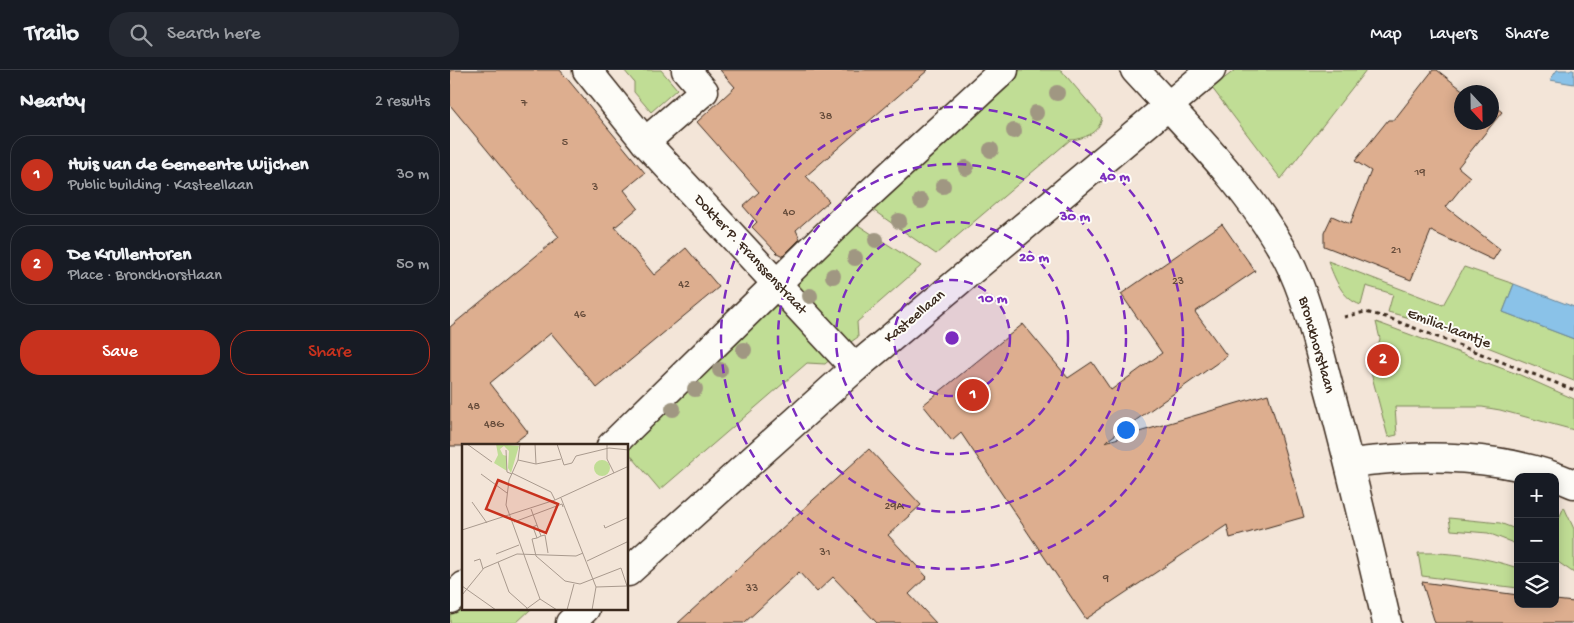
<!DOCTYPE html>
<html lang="en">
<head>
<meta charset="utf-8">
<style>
	body { margin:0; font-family:"Gochi Hand",sans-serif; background:#242831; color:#f1f3f6 }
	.controls { position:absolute; right:15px; bottom:15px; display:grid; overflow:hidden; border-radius:10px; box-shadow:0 2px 12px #0003 }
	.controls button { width:45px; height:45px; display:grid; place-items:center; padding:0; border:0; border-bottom:1px solid #363941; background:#171b24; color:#f1f3f6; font:25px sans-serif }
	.compass { position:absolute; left:1004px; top:15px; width:45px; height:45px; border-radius:50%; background:#171b24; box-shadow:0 2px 12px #0003; rotate:158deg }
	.you { position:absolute; left:675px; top:359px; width:18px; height:18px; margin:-12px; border:4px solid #fff; border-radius:50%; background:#1a73e8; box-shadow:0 0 0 8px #1a73e833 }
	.badge { display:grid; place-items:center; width:32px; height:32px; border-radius:50%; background:#c8321e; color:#fff; font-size:16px; font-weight:700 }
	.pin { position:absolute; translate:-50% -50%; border:2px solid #fff; box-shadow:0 1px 5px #0006 }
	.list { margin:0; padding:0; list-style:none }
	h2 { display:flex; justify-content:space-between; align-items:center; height:65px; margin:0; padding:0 20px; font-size:21px }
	h2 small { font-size:16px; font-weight:400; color:#9ea1a6 }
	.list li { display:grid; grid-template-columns:32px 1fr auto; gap:15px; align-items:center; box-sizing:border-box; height:80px; margin:0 10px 10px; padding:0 10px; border:1px solid #363941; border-radius:20px }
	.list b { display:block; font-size:19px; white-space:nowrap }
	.list p { margin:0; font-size:16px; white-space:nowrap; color:#9ea1a6 }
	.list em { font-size:16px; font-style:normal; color:#9ea1a6 }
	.actions { display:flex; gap:10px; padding:15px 20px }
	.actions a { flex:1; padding:11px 0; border:1px solid #c8321e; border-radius:20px; text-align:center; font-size:18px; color:#c8321e }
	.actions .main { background:#c8321e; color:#fff }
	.icon { flex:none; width:28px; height:28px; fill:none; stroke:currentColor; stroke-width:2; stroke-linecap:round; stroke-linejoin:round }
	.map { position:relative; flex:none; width:1124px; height:553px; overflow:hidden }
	header { display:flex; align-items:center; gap:30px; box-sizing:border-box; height:70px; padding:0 25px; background:#171b24; border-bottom:1px solid #363941 }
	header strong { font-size:24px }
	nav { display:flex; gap:28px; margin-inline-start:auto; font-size:18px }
	.search { width:350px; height:45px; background:#242831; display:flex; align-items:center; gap:12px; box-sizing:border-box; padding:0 18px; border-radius:20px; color:#9ea1a6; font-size:19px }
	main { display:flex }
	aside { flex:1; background:#171b24 }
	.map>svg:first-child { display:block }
	.green { fill:#c0dd95; stroke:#7e845a }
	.water { fill:#8ac2e8; stroke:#6a8597 }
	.building { fill:#ddae8f; stroke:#3b2a1e }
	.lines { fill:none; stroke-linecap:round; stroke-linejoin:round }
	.minor-casing { stroke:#3b2a1e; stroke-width:31 }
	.path { stroke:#3b2a1e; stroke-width:3; stroke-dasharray:4 4; stroke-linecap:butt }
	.minor { stroke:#fdfcf7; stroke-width:28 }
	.tree { fill:#a09782 }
	.ring { fill:none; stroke:#7b2cbf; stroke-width:2.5; stroke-dasharray:9 6 }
	.labels { text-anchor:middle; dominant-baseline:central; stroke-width:4; stroke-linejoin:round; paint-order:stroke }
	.number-label { font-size:12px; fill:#644b3a }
	.street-label { font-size:15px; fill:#3b2a1e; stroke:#fdfcf7 }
	.inset-road { fill:none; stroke:#a99a8e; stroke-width:1 }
	.view { fill:#c8321e; fill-opacity:0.15; stroke:#c8321e; stroke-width:2.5 }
	.inset-edge { fill:none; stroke:#3b2a1e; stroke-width:2.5 }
	.centre { fill:#7b2cbf; stroke:#fdfcf7; stroke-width:2.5 }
	.ring-label { font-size:15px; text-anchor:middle; font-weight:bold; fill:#7b2cbf; stroke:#fdfcf7; stroke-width:4; stroke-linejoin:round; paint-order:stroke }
</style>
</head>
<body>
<header>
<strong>Trailo</strong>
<div class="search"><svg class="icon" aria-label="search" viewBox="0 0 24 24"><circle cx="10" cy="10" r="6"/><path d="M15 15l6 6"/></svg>Search here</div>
<nav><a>Map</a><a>Layers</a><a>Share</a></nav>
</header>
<main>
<aside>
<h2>Nearby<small>2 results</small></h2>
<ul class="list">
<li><span class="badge">1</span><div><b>Huis van de Gemeente Wijchen</b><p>Public building · Kasteellaan</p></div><em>30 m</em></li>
<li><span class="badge">2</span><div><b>De Krullentoren</b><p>Place · Bronckhorstlaan</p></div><em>50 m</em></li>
</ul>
<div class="actions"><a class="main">Save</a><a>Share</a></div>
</aside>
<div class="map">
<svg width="1124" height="553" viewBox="0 0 1124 553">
	<rect width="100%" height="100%" fill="#f3e5d8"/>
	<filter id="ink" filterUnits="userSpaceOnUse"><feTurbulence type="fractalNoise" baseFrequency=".02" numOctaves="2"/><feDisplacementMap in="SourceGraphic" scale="10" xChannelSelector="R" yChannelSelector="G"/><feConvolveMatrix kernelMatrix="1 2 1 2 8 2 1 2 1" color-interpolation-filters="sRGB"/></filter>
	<g filter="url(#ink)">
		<g class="green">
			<polygon points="174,0 211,0 227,19 201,42 184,22 184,12"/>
			<path d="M566 0H611L652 48C649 63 634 69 620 70L486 184 420 138Z"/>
			<polygon points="785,0 916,0 831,109 762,18"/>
			<polygon points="405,153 471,196 407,252 408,267 398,274 342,213"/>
			<path d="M878 191 993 235 1014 197 1064 214 1053 242 1124 269V311L971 251 938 242 943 224 916 216 911 235C892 229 885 209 878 191Z"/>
			<polygon points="325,224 382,288 375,294 357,293 210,420 178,382 178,376"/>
			<polygon points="926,252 1070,305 1124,329 1124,360 1050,340 1032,337 945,337 947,365 938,367 920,299 930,269"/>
			<polygon points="1114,437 1124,459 1124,503 1105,490 1105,457"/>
			<polygon points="999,448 1050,453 1068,460 1066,474 1038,463 1001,460"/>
			<path d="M968 483C1003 482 1034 487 1068 498V518L972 506Z"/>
			<polygon points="14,524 14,539 81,539 66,553 0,553 0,538"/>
		</g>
		<g class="water">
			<polygon points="1107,0 1124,0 1124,14 1100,10"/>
			<polygon points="1064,214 1124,237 1124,269 1053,242"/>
		</g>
		<g class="building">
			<polygon points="0,0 110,0 195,103 174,120 188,138 165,157 204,205 236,178 269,217 147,318 101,263 40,313 78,362 60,376 0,376 0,257 109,167 0,35"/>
			<polygon points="270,0 478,0 356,106 379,131 346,160 350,169 333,186 327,183 302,157 307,152 293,136 309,122 247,52 285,17"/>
			<polygon points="983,0 987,0 1015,22 1012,22 1012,52 1042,52 1042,34 1052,42 1008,97 1020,107 996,137 1050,179 1043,190 981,161 961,210 874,176 874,163 882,146 900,154 921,101 905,91 938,50 944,50"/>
			<polygon points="772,154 805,201 745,242 777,286 655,372 818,324 854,447 780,468 777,455 636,549 511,363 502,371 473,335 573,254 618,308 642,292 661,320 712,283 671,224"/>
			<polygon points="419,379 471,435 438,465 477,507 459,524 486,553 427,553 383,507 367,522 349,502 294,553 228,553"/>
			<polygon points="972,512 1068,525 1068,534 1105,534 1105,530 1124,532 1124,553 985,553"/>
		</g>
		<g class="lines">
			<defs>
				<g id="minor">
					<polyline points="137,0 195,72 405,298"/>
					<path d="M685 0C739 59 799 118 837 188 857 227 867 272 878 314 900 393 918 473 937 553"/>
					<polyline points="195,72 254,21 236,0"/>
					<polyline points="161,376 404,138 554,0"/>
					<path d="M900 393C974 384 1054 383 1124 414"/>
					<polyline points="178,502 405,298 761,0"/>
					<polyline points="0,529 14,516"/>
					<polyline points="120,553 135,539"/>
				</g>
			</defs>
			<use href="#minor" class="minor-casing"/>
			<polyline class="path" points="894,247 915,242 936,247 1124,320"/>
			<use href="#minor" class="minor"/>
		</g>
		<g class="tree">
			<circle cx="607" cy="23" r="8"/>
			<circle cx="586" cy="43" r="8"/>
			<circle cx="564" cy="61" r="8"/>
			<circle cx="541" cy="80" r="8"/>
			<circle cx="516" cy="98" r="8"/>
			<circle cx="493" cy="116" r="8"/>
			<circle cx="471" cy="131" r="8"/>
			<circle cx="449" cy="151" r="8"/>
			<circle cx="426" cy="170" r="8"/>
			<circle cx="405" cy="188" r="8"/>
			<circle cx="383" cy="206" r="8"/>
			<circle cx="360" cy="226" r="8"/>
			<circle cx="294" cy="280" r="8"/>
			<circle cx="270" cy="300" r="8"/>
			<circle cx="245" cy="319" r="8"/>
			<circle cx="223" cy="339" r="8"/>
		</g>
	</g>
	<circle cx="502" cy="268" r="58" fill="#7b2cbf" fill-opacity=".12"/>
	<g class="ring">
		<circle cx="502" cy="268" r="58"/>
		<circle cx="502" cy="268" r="116"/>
		<circle cx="502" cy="268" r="174"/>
		<circle cx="502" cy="268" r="231"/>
	</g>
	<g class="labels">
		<g class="number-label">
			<text x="74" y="34">7</text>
			<text x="376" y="47">38</text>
			<text x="115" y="73">5</text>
			<text x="970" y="103">19</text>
			<text x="145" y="118">3</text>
			<text x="339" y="143">40</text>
			<text x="946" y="181">21</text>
			<text x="728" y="212">23</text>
			<text x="234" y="215">42</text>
			<text x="130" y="245">46</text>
			<text x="24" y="337">48</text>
			<text x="44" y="355">48G</text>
			<text x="444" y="437">29A</text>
			<text x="375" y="483">31</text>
			<text x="656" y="509">9</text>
			<text x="302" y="519">33</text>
		</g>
		<g class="street-label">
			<text transform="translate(300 185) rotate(47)">Dokter P. Franssenstraat</text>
			<text transform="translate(465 247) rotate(-40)">Kasteellaan</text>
			<text transform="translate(999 259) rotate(21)">Emilia-laantje</text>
			<text transform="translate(866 275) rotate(74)">Bronckhorstlaan</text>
		</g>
	</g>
	<g transform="translate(12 374)">
		<rect width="166" height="166" fill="#f3e5d8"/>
		<path d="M34 0 57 2 49 29 46 24 47 7 42 2 38 5 41 11 45 12V27L32 19 36 11ZM132 24a8 8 0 1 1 16 0a8 8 0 1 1-16 0Z" fill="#c0dd95"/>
		<path class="inset-road" d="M5 0 30 18M58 0 56 16 47 36 44 61 78 155M73 0 74 20M95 0 102 21 110 19 114 12 147 4 167 6M145 0V15L152 29M44 6 45 28 50 30M56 16 74 20 99 15M50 29 89 48 93 56M19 30 45 49M99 54 134 143 130 166M10 58 25 79M69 65 75 81 79 92 75 94 71 83 75 81M52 78 100 60 101 63M142 81 143 84 167 73M0 86 93 56 167 22M79 92 83 91 86 109M75 94 70 95 74 112 103 137 118 140 159 124 165 142M34 110 57 101M12 117 18 115 21 125M125 117 167 97M36 118 47 148 65 164M0 142 34 166M134 143 165 142M0 151 22 124 55 110 114 112 121 109M78 155 95 166M63 166 78 155M103 166H122M105 166 112 140"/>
		<path class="view" d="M36 36 96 60 84 89 24 65Z"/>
		<rect width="166" height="166" class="inset-edge"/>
	</g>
	<circle cx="502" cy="268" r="8" class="centre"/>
	<g class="ring-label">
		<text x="665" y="110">40 m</text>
		<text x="625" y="150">30 m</text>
		<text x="584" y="191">20 m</text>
		<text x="543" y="232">10 m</text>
	</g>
</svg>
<div class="controls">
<button>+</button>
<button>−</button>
<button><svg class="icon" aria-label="layers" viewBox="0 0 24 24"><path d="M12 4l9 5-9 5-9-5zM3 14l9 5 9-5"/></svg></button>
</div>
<svg class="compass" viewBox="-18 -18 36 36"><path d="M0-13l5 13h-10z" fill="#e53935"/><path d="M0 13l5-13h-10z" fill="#9ea1a6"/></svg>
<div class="you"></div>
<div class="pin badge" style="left:523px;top:325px">1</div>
<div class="pin badge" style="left:933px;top:290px">2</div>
</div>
</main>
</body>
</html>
